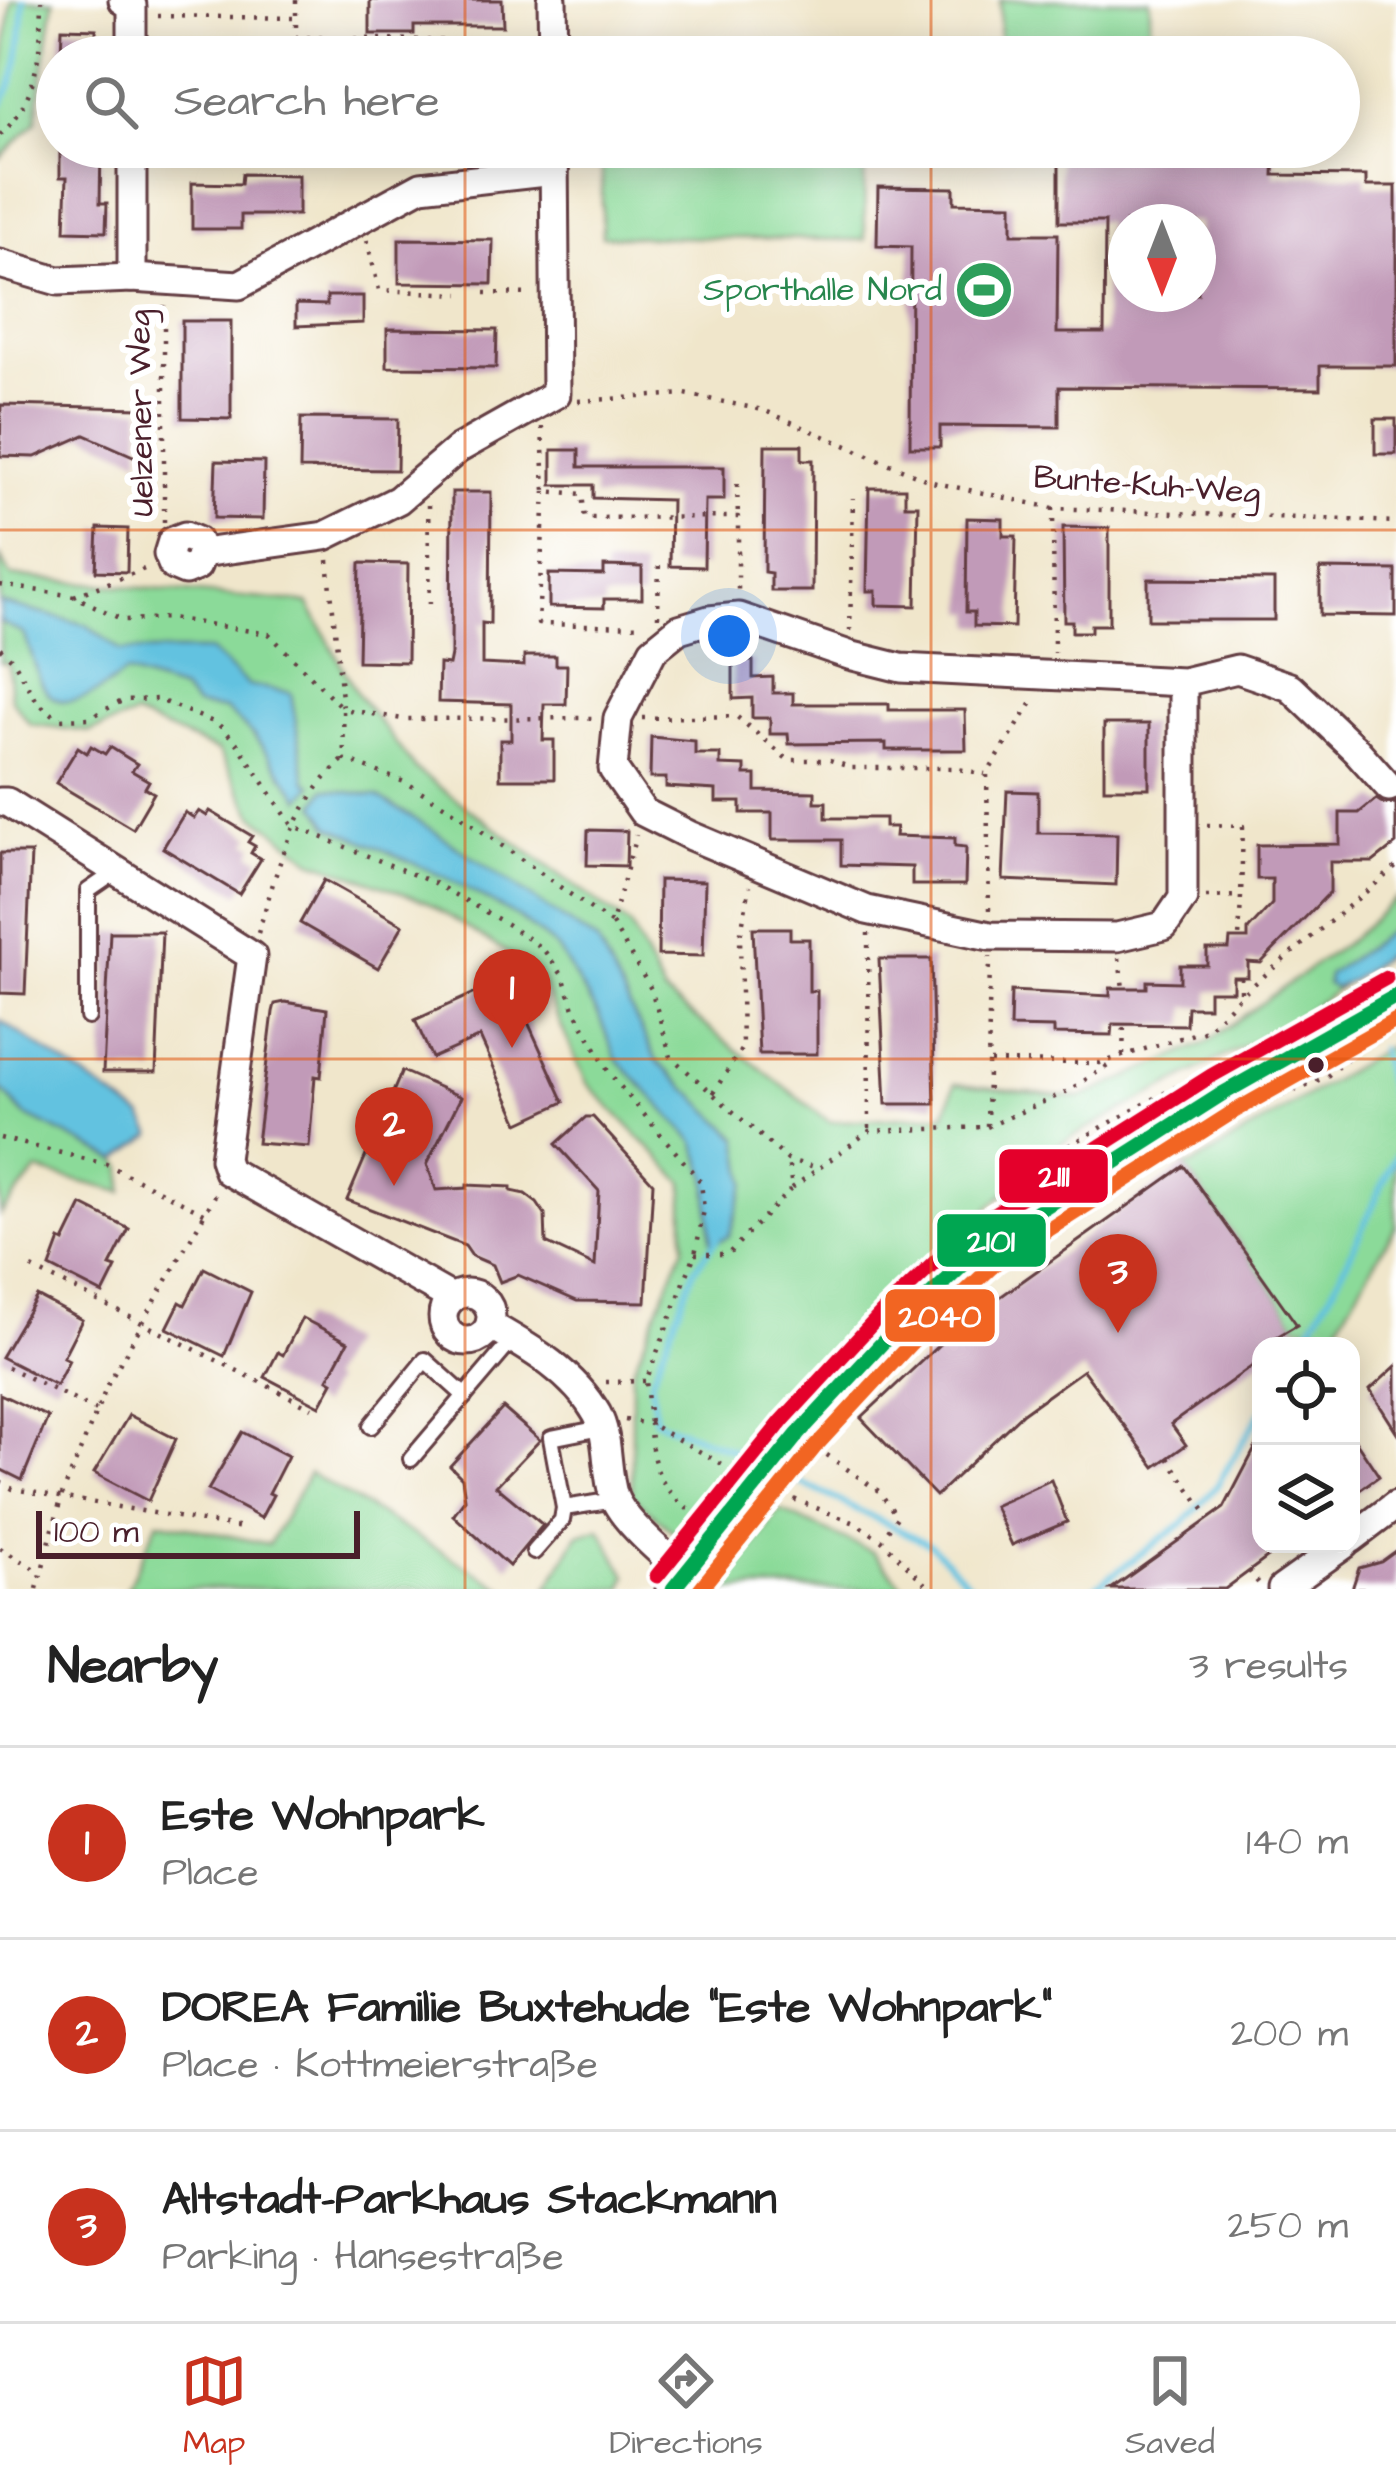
<!DOCTYPE html>
<html lang="en">
<head>
<meta charset="utf-8">
<style>
	body { margin:0; font-family:"Architects Daughter",sans-serif; background:#f2f2f2; color:#222 }
	.controls { position:absolute; right:36px; bottom:36px; display:grid; overflow:hidden; border-radius:24px; box-shadow:0 6px 30px #0003 }
	.controls button { width:108px; height:108px; display:grid; place-items:center; padding:0; border:0; border-bottom:3px solid #e0e0e0; background:#fff; color:#222; font:60px sans-serif }
	.compass { position:absolute; left:1108px; top:204px; width:108px; height:108px; border-radius:50%; background:#fff; box-shadow:0 6px 30px #0003; rotate:180deg }
	.scale { position:absolute; left:36px; bottom:30px; width:324px; box-sizing:border-box; padding-left:12px; border:6px solid #4a1f2b; border-top:0; font-size:33px; line-height:42px; white-space:nowrap; color:#4a1f2b; -webkit-text-stroke:9px #fff; paint-order:stroke }
	.you { position:absolute; left:729px; top:636px; width:42px; height:42px; margin:-30px; border:9px solid #fff; border-radius:50%; background:#1a73e8; box-shadow:0 0 0 18px #1a73e833 }
	.badge { display:grid; place-items:center; width:78px; height:78px; border-radius:50%; background:#c8321e; color:#fff; font-size:39px; font-weight:700 }
	.pin { position:absolute; translate:-50% -99px; filter:drop-shadow(0 3px 6px #0008) }
	.pin::after { content:''; position:absolute; top:63px; width:42px; height:36px; background:inherit; clip-path:polygon(0 0,100% 0,50% 100%) }
	.list { margin:0; padding:0; list-style:none }
	h2 { display:flex; justify-content:space-between; align-items:center; height:156px; margin:0; padding:0 48px; font-size:51px }
	h2 small { font-size:39px; font-weight:400; color:#767676 }
	.list li { display:grid; grid-template-columns:78px 1fr auto; gap:36px; align-items:center; box-sizing:border-box; height:192px; padding:0 48px; border-top:3px solid #e0e0e0 }
	.list b { display:block; font-size:45px; white-space:nowrap }
	.list p { margin:0; font-size:39px; white-space:nowrap; color:#767676 }
	.list em { font-size:39px; font-style:normal; color:#767676 }
	.icon { flex:none; width:66px; height:66px; fill:none; stroke:currentColor; stroke-width:2; stroke-linecap:round; stroke-linejoin:round }
	.map { position:relative; flex:none; width:1396px; height:1589px; overflow:hidden }
	.search { position:absolute; background:#fff; box-shadow:0 6px 30px #0003; left:36px; right:36px; top:36px; height:132px; display:flex; align-items:center; gap:30px; box-sizing:border-box; padding:0 42px; border-radius:66px; color:#767676; font-size:45px }
	.sheet { height:732px; background:#fff }
	nav { display:flex; justify-content:space-around; align-items:center; box-sizing:border-box; height:168px; border-top:3px solid #e0e0e0; background:#fff; font-size:33px; color:#767676 }
	nav a { display:grid; justify-items:center; gap:6px }
	nav .on { color:#c8321e }
	.map>svg:first-child { display:block }
	.green { fill:#8bda99; stroke:#6a7c62; stroke-width:3 }
	.water { fill:#62c2e0; stroke:#567086; stroke-width:3 }
	.lines { fill:none; stroke-linecap:round; stroke-linejoin:round }
	.stream { stroke:#62c2e0; stroke-width:6 }
	.building { fill:#c19ab8; fill-rule:evenodd }
	.service-casing { stroke:#633d43; stroke-width:20 }
	.minor-casing { stroke:#633d43; stroke-width:33 }
	.tertiary-casing { stroke:#633d43; stroke-width:39 }
	.path { stroke:#633d43; stroke-width:4.5; stroke-dasharray:3 9; stroke-linecap:butt }
	.service { stroke:#fff; stroke-width:14 }
	.minor { stroke:#fff; stroke-width:27 }
	.tertiary { stroke:#fff; stroke-width:33 }
	.bus-1-casing { stroke:#fff; stroke-width:24 }
	.bus-2-casing { stroke:#fff; stroke-width:24 }
	.bus-3-casing { stroke:#fff; stroke-width:24 }
	.bus-1 { stroke:#00a651; stroke-width:15 }
	.bus-2 { stroke:#f26522; stroke-width:15 }
	.bus-3 { stroke:#e4002b; stroke-width:15 }
	.grid { fill:none; stroke:#e0560e; stroke-width:3; stroke-opacity:0.55 }
	.bus-dot { fill:#4a1f2b; stroke:#fff; stroke-width:4.5 }
	.labels { text-anchor:middle; dominant-baseline:central; stroke-width:12; stroke-linejoin:round; paint-order:stroke }
	.leisure-label { font-size:33px; fill:#27864d; stroke:#fff; text-anchor:end }
	.street-label { font-size:33px; fill:#4a1f2b; stroke:#fff }
	.line-badge { stroke:#fff; stroke-width:4.5 }
	.badge-label { font-size:33px; text-anchor:middle; font-weight:bold; fill:#fff }
</style>
</head>
<body>
<div class="map">
<svg width="1396" height="1589" viewBox="0 0 1396 1589">
	<rect width="100%" height="100%" fill="#fff"/>
	<filter id="ink" filterUnits="userSpaceOnUse"><feTurbulence type="fractalNoise" baseFrequency=".00833" numOctaves="2"/><feDisplacementMap in="SourceGraphic" scale="24" xChannelSelector="R" yChannelSelector="G"/><feConvolveMatrix kernelMatrix="1 2 1 2 8 2 1 2 1" color-interpolation-filters="sRGB"/></filter>
	<filter id="wash" filterUnits="userSpaceOnUse"><feTurbulence type="fractalNoise" baseFrequency=".004" numOctaves="4" result="noise"/><feDisplacementMap in="SourceGraphic" scale="48" xChannelSelector="R" yChannelSelector="G"/><feGaussianBlur stdDeviation="2.7" result="paint"/><feColorMatrix in="noise" values="0 0 0 0 0 0 0 0 0 0 0 0 0 0 0 0 0 1.4 0 .05"/><feComposite in="paint" operator="in"/></filter>
	<g filter="url(#wash)">
		<rect width="100%" height="100%" fill="#f0e6cb"/>
		<g class="green">
			<polygon points="12,0 54,0 36,122 0,158 0,91"/>
			<polygon points="1000,0 1150,0 1150,57 999,57"/>
			<polygon points="602,147 864,147 865,240 602,236"/>
			<polygon points="0,557 11,576 308,603 356,692 416,770 630,926 664,994 830,1122 945,1114 955,1084 1080,1098 1206,1043 1351,939 1396,898 1396,949 1296,1018 1056,1146 837,1347 677,1535 632,1495 632,1371 684,1246 684,1183 587,1083 536,971 425,901 312,860 254,815 218,751 135,716 90,732 30,724 11,699 8,663 0,662"/>
			<polygon points="1389,1046 1396,1077 1396,1226 1335,1330 1297,1325 1184,1166 1193,1165"/>
			<polygon points="0,1088 25,1115 117,1160 123,1167 123,1192 37,1171 0,1215"/>
			<polygon points="309,1473 505,1589 127,1589 158,1521 269,1544"/>
			<polygon points="779,1510 873,1552 906,1589 723,1589"/>
			<polygon points="600,1528 627,1576 622,1589 547,1589 578,1535"/>
		</g>
		<g class="water">
			<path d="M0 603 87 625 121 651H210L248 685 291 693 306 781 312 785 301 799 254 736 226 710 196 706 182 691 125 673C103 690 58 722 41 682 34 666 31 650 24 634L0 622Z"/>
			<polygon points="325,789 377,796 431,829 597,942 657,1061 739,1138 746,1183 729,1236 711,1244 707,1176 695,1142 616,1058 599,1016 557,948 519,918 449,879 330,826 316,805"/>
			<polygon points="1396,926 1396,947 1352,980 1334,988 1327,984 1328,975"/>
			<polygon points="0,1020 143,1117 153,1135 117,1160 25,1115 0,1088"/>
		</g>
		<g class="lines">
			<g class="stream">
				<path d="M0 107C21 74 21 38 24 0"/>
				<polyline points="1380,1049 1396,1121"/>
				<polyline points="717,1239 694,1270 651,1381 655,1420 747,1456"/>
				<polyline points="1300,1346 1340,1276 1396,1156"/>
				<polyline points="793,1479 931,1545 974,1589"/>
				<polyline points="1093,1589 1185,1522 1216,1487 1261,1412"/>
			</g>
		</g>
		<g id="blocks">
			<g class="building">
				<polygon points="370,0 502,0 503,26 414,26 414,34 370,34"/>
				<polygon points="62,28 96,29 96,57 61,57"/>
				<polygon points="60,147 101,147 100,203 107,203 106,232 65,231 67,177 60,177"/>
				<path d="M1059 148 1275 149 1274 175 1366 176V186H1396V366H1320V389L1059 387V427L940 426V447H910L911 247 877 246 878 187 954 188V203L1012 204V234H1058L1057 333H1104L1105 222H1059ZM1126 222H1198V294H1126Z"/>
				<polygon points="242,174 298,175 298,215 241,215 241,229 192,229 192,183 241,184"/>
				<polygon points="399,239 493,240 492,284 399,283"/>
				<polygon points="327,296 363,296 363,323 296,326 296,304 327,305"/>
				<polygon points="182,321 231,321 231,419 182,418"/>
				<polygon points="387,329 497,330 496,368 387,367"/>
				<polygon points="1,405 141,408 140,459 85,435 35,457 0,456"/>
				<polygon points="301,418 398,419 397,470 300,469"/>
				<rect x="1375" y="419" width="21" height="35"/>
				<polygon points="765,445 802,445 802,460 813,460 812,591 771,591 771,573 764,572"/>
				<polygon points="552,450 579,450 579,467 724,467 724,500 705,500 704,567 670,566 671,500 593,498 593,485 552,485"/>
				<polygon points="216,461 264,462 263,519 214,518"/>
				<polygon points="869,488 905,488 905,505 918,505 916,606 876,605 876,591 867,591"/>
				<polygon points="452,492 491,492 490,624 482,623 482,664 524,666 524,656 556,656 556,665 567,665 566,704 544,704 543,740 554,740 554,779 500,779 500,740 511,740 511,704 438,702 439,664 449,665 451,655"/>
				<polygon points="967,518 1003,519 1003,536 1016,536 1014,627 974,626 974,612 966,612"/>
				<polygon points="1063,527 1109,528 1109,625 1091,625 1091,632 1072,632 1072,621 1064,621"/>
				<polygon points="98,528 128,529 127,572 96,571"/>
				<polygon points="360,563 408,564 407,662 358,661"/>
				<polygon points="604,566 642,567 642,599 604,599 604,608 549,607 549,574 604,575"/>
				<polygon points="1320,569 1396,570 1396,616 1320,615"/>
				<polygon points="1148,579 1274,580 1274,620 1148,620"/>
				<polygon points="733,661 753,661 753,678 773,677 773,693 793,693 793,704 889,704 889,710 965,710 966,750 886,750 886,743 789,744 788,734 770,734 770,718 752,718 752,698 733,699"/>
				<rect x="1104" y="724" width="45" height="64"/>
				<polygon points="651,737 695,741 695,754 720,754 720,765 745,766 745,775 756,775 756,791 815,792 815,802 826,802 826,818 885,818 885,827 896,827 895,836 955,838 955,846 966,847 965,885 912,885 912,867 841,865 841,840 772,840 772,813 741,813 741,802 716,802 716,790 666,787 666,778 650,778"/>
				<polygon points="91,746 105,754 110,747 137,764 132,771 149,781 145,788 154,793 133,829 56,783 78,747 87,753"/>
				<polygon points="1007,791 1038,792 1038,833 1117,834 1116,885 1003,880"/>
				<polygon points="1376,799 1384,804 1396,803 1396,844 1373,862 1330,862 1330,892 1261,963 1248,962 1248,977 1233,977 1233,991 1209,991 1209,1007 1187,1007 1186,1025 1113,1024 1112,1035 1054,1034 1054,1028 1010,1027 1011,991 1110,996 1110,988 1147,988 1147,981 1180,982 1180,965 1207,965 1207,949 1229,949 1230,939 1248,939 1248,930 1272,904 1272,879 1257,879 1257,845 1340,844 1340,813 1359,813"/>
				<polygon points="199,811 207,816 210,811 252,836 248,842 255,846 251,853 261,859 239,894 163,848 185,812 194,818"/>
				<polygon points="588,830 627,831 626,866 587,865"/>
				<polygon points="0,853 31,853 25,994 0,993"/>
				<polygon points="324,880 403,925 378,968 300,923"/>
				<polygon points="659,880 705,881 703,956 658,955"/>
				<polygon points="753,928 790,928 790,939 809,939 809,991 817,991 817,1054 759,1054"/>
				<polygon points="110,932 162,932 156,1072 103,1072"/>
				<polygon points="879,959 931,959 935,1104 886,1104"/>
				<polygon points="508,978 564,1102 519,1123 480,1037 432,1058 415,1020"/>
				<polygon points="285,1002 327,1009 321,1077 315,1076 309,1147 257,1143 273,1012 275,1004"/>
				<polygon points="402,1071 461,1097 427,1164 436,1190 467,1188 467,1185 511,1187 511,1191 525,1194 537,1203 545,1215 546,1243 595,1266 599,1191 556,1144 586,1117 593,1117 653,1183 646,1302 577,1301 518,1275 500,1282 493,1265 472,1256 465,1246 347,1200"/>
				<polygon points="1184,1166 1297,1325 1261,1346 1261,1360 1171,1424 1186,1445 1155,1467 1083,1370 1023,1413 936,1496 861,1418 958,1327"/>
				<polygon points="82,1205 129,1229 110,1266 116,1268 103,1294 50,1267 60,1240 64,1242"/>
				<polygon points="204,1268 251,1292 224,1356 167,1328 180,1302 185,1305"/>
				<polygon points="37,1296 82,1320 63,1357 69,1360 56,1385 1,1357"/>
				<polygon points="302,1318 348,1342 328,1379 333,1382 320,1406 265,1377 278,1352 283,1355"/>
				<polygon points="1396,1366 1396,1431 1370,1390"/>
				<polygon points="0,1394 48,1417 22,1480 0,1469"/>
				<polygon points="503,1408 540,1440 496,1486 543,1525 509,1566 453,1515 465,1499 462,1478 450,1466"/>
				<polygon points="129,1415 176,1439 148,1501 94,1473"/>
				<polygon points="242,1432 288,1456 269,1493 273,1495 261,1518 208,1490"/>
				<polygon points="1351,1434 1379,1476 1351,1496"/>
				<polygon points="1261,1437 1261,1544 1286,1544 1225,1589 1111,1589 1224,1508"/>
				<polygon points="1051,1480 1067,1522 1012,1545 994,1506"/>
				<polygon points="1396,1551 1396,1589 1352,1589 1359,1568 1381,1562"/>
			</g>
		</g>
	</g>
	<g filter="url(#ink)">
		<use href="#blocks" fill-opacity="0" stroke="#633d43" stroke-width="3"/>
		<g class="lines">
			<defs>
				<g id="service">
					<polyline points="88,1017 88,891 117,871"/>
					<polyline points="371,1426 425,1360 465,1396"/>
					<polyline points="411,1459 514,1338"/>
					<polyline points="564,1508 615,1500"/>
					<polyline points="534,1552 562,1520 564,1508 551,1438 601,1428"/>
				</g>
				<g id="minor">
					<polyline points="123,0 132,6 132,57"/>
					<polyline points="552,0 553,57"/>
					<polyline points="132,147 132,278"/>
					<polyline points="0,264 58,281 132,278 239,285 421,186 554,171"/>
					<polyline points="202,553 197,566 185,571 173,566 168,554 172,541 185,536 197,541 202,553 325,536 398,500 458,449 556,394 554,147"/>
					<polyline points="1183,682 1183,898 1164,926 1117,937 990,936 867,910 691,836 643,812 613,769 618,718 653,650 679,629 709,620 739,617 849,655 901,668 1183,682 1237,669 1290,687 1356,750 1389,787"/>
					<polyline points="0,802 7,802 252,956 224,1159 228,1171 452,1298"/>
					<circle cx="467" cy="1317" r="24"/>
					<path d="M490 1325C530 1348 573 1372 597 1414 610 1438 605 1471 614 1497 623 1521 664 1555 684 1573"/>
					<polyline points="1351,1539 1396,1505"/>
					<polyline points="1282,1589 1345,1544"/>
				</g>
				<polyline id="tertiary" points="673,1589 798,1434 896,1328 983,1246 1222,1094 1396,996"/>
			</defs>
			<use href="#service" class="service-casing"/>
			<use href="#minor" class="minor-casing"/>
			<use href="#tertiary" class="tertiary-casing"/>
			<g class="path">
				<polyline points="296,0 296,37 463,41"/>
				<polyline points="158,16 296,18"/>
				<path d="M0 135C38 102 41 48 42 0"/>
				<polyline points="367,240 379,290 460,294"/>
				<polyline points="485,293 532,294"/>
				<polyline points="578,401 685,394 763,410 932,482 1053,508 1396,522"/>
				<polyline points="542,427 545,491 582,494 585,518 738,517 738,593"/>
				<polyline points="737,484 738,517"/>
				<polyline points="545,491 538,624 644,626"/>
				<polyline points="428,505 430,608"/>
				<polyline points="1053,508 1054,653"/>
				<polyline points="164,522 164,305"/>
				<polyline points="328,560 343,709 402,719 595,718"/>
				<polyline points="0,585 74,596 123,620 170,618 269,634 343,709 344,759 407,783 452,810 612,924 636,835"/>
				<polyline points="74,596 147,568"/>
				<polyline points="658,617 659,557"/>
				<polyline points="850,631 853,498"/>
				<polyline points="0,648 13,660 38,703 59,719 89,718 124,700 157,699 218,724 237,743 292,825 434,883 507,924 543,949 563,976 574,1008 609,1073 701,1182 704,1210 695,1254 646,1381 650,1424 735,1471"/>
				<polyline points="642,718 736,716 788,760 830,760 852,768 953,768 985,774"/>
				<polyline points="1207,825 1243,826 1241,896"/>
				<polyline points="1206,897 1241,896 1239,939"/>
				<polyline points="989,910 987,774 1033,701"/>
				<polyline points="612,924 651,989 671,1057 788,1160 819,1168 869,1131 987,1127 990,957"/>
				<path d="M258 933C278 868 292 805 344 759"/>
				<polyline points="868,933 869,1131"/>
				<polyline points="1119,958 1123,988"/>
				<polyline points="1241,977 1241,995"/>
				<polyline points="1123,1055 1124,1025"/>
				<polyline points="990,1062 1100,1063 1206,1030 1241,995 1396,867"/>
				<polyline points="713,1093 742,1048 740,937 750,886"/>
				<polyline points="1261,1104 1326,1077 1355,1052"/>
				<polyline points="987,1127 1066,1092 1114,1062"/>
				<polyline points="0,1138 106,1164 206,1214"/>
				<polyline points="792,1188 819,1168"/>
				<polyline points="1004,1199 1057,1152 1190,1079"/>
				<polyline points="695,1254 728,1254 792,1188 788,1160"/>
				<polyline points="32,1268 312,1408"/>
				<polyline points="7,1367 97,1411"/>
				<polyline points="606,1382 646,1381"/>
				<path d="M625 1420 650 1424C651 1467 661 1493 699 1517"/>
				<polyline points="817,1448 880,1492 897,1517 883,1538"/>
				<polyline points="1168,1458 1210,1518"/>
				<polyline points="0,1482 13,1489 242,1528"/>
				<polyline points="783,1495 855,1523 882,1540 930,1589"/>
				<polyline points="0,1548 41,1573"/>
				<polyline points="1249,1571 1259,1584"/>
				<polyline points="37,1589 62,1495 108,1384 217,1192"/>
			</g>
			<use href="#service" class="service"/>
			<use href="#minor" class="minor"/>
			<use href="#tertiary" class="tertiary"/>
			<defs>
				<polyline id="bus-1" points="673,1589 798,1434 896,1328 983,1246 1222,1094 1396,996"/>
				<polyline id="bus-2" points="700,1589 814,1448 911,1343 996,1263 1233,1112 1396,1020"/>
				<polyline id="bus-3" points="657,1576 783,1420 881,1314 970,1229 1211,1076 1386,978"/>
			</defs>
			<use href="#bus-1" class="bus-1-casing"/>
			<use href="#bus-2" class="bus-2-casing"/>
			<use href="#bus-3" class="bus-3-casing"/>
			<use href="#bus-1" class="bus-1"/>
			<use href="#bus-2" class="bus-2"/>
			<use href="#bus-3" class="bus-3"/>
		</g>
	</g>
	<path class="grid" d="M465 0V57M931 0V57M465 147V1589M931 147V1589M0 530H1396M0 1059H1396"/>
	<defs>
		<symbol id="stadium-disc" viewBox="-11 -11 22 22"><circle r="9.5" fill="#2e9e5b" stroke="#fff"/><path d="M0-5a6.5 5 0 1 0 0 10a6.5 5 0 1 0 0-10ZM-3.5-1.8h7v3.6h-7Z" fill="#fff"/></symbol>
	</defs>
	<g fill-rule="evenodd">
		<use href="#stadium-disc" x="951" y="257" width="66" height="66"/>
	</g>
	<circle class="bus-dot" cx="1316" cy="1065" r="10"/>
	<g class="labels">
		<g class="leisure-label">
			<text x="942" y="290">Sporthalle Nord</text>
		</g>
		<g class="street-label">
			<text transform="translate(141 413) rotate(-91)">Uelzener Weg</text>
			<text transform="translate(1147 485) rotate(4)">Bunte-Kuh-Weg</text>
		</g>
	</g>
	<g class="line-badge">
		<rect x="997" y="1147" width="113" height="58" rx="12" fill="#e4002b"/>
		<rect x="935" y="1212" width="113" height="57" rx="12" fill="#00a651"/>
		<rect x="883" y="1287" width="114" height="57" rx="12" fill="#f26522"/>
	</g>
	<g class="badge-label">
		<text x="1054" y="1187">2111</text>
		<text x="991" y="1252">2101</text>
		<text x="940" y="1327">2040</text>
	</g>
</svg>
<div class="controls">
<button><svg class="icon" aria-label="locate" viewBox="0 0 24 24"><circle cx="12" cy="12" r="6"/><path d="M12 2v4M12 18v4M2 12h4M18 12h4"/></svg></button>
<button><svg class="icon" aria-label="layers" viewBox="0 0 24 24"><path d="M12 4l9 5-9 5-9-5zM3 14l9 5 9-5"/></svg></button>
</div>
<svg class="compass" viewBox="-18 -18 36 36"><path d="M0-13l5 13h-10z" fill="#e53935"/><path d="M0 13l5-13h-10z" fill="#767676"/></svg>
<div class="scale">100 m</div>
<div class="you"></div>
<div class="pin badge" style="left:512px;top:1048px">1</div>
<div class="pin badge" style="left:394px;top:1186px">2</div>
<div class="pin badge" style="left:1118px;top:1333px">3</div>
<div class="search"><svg class="icon" aria-label="search" viewBox="0 0 24 24"><circle cx="10" cy="10" r="6"/><path d="M15 15l6 6"/></svg>Search here</div>
</div>
<section class="sheet">
<h2>Nearby<small>3 results</small></h2>
<ul class="list">
<li><span class="badge">1</span><div><b>Este Wohnpark</b><p>Place</p></div><em>140 m</em></li>
<li><span class="badge">2</span><div><b>DOREA Familie Buxtehude &quot;Este Wohnpark&quot;</b><p>Place · Kottmeierstraße</p></div><em>200 m</em></li>
<li><span class="badge">3</span><div><b>Altstadt-Parkhaus Stackmann</b><p>Parking · Hansestraße</p></div><em>250 m</em></li>
</ul>
</section>
<nav>
<a class="on"><svg class="icon" aria-label="map" viewBox="0 0 24 24"><path d="M3 6l6-2 6 2 6-2v14l-6 2-6-2-6 2zM9 4v14M15 6v14"/></svg>Map</a>
<a><svg class="icon" aria-label="directions" viewBox="0 0 24 24"><path d="M12 3l9 9-9 9-9-9zM9 14v-3h6M13 9l2 2-2 2"/></svg>Directions</a>
<a><svg class="icon" aria-label="saved" viewBox="0 0 24 24"><path d="M7 4h10v16l-5-4-5 4z"/></svg>Saved</a>
</nav>
</body>
</html>
